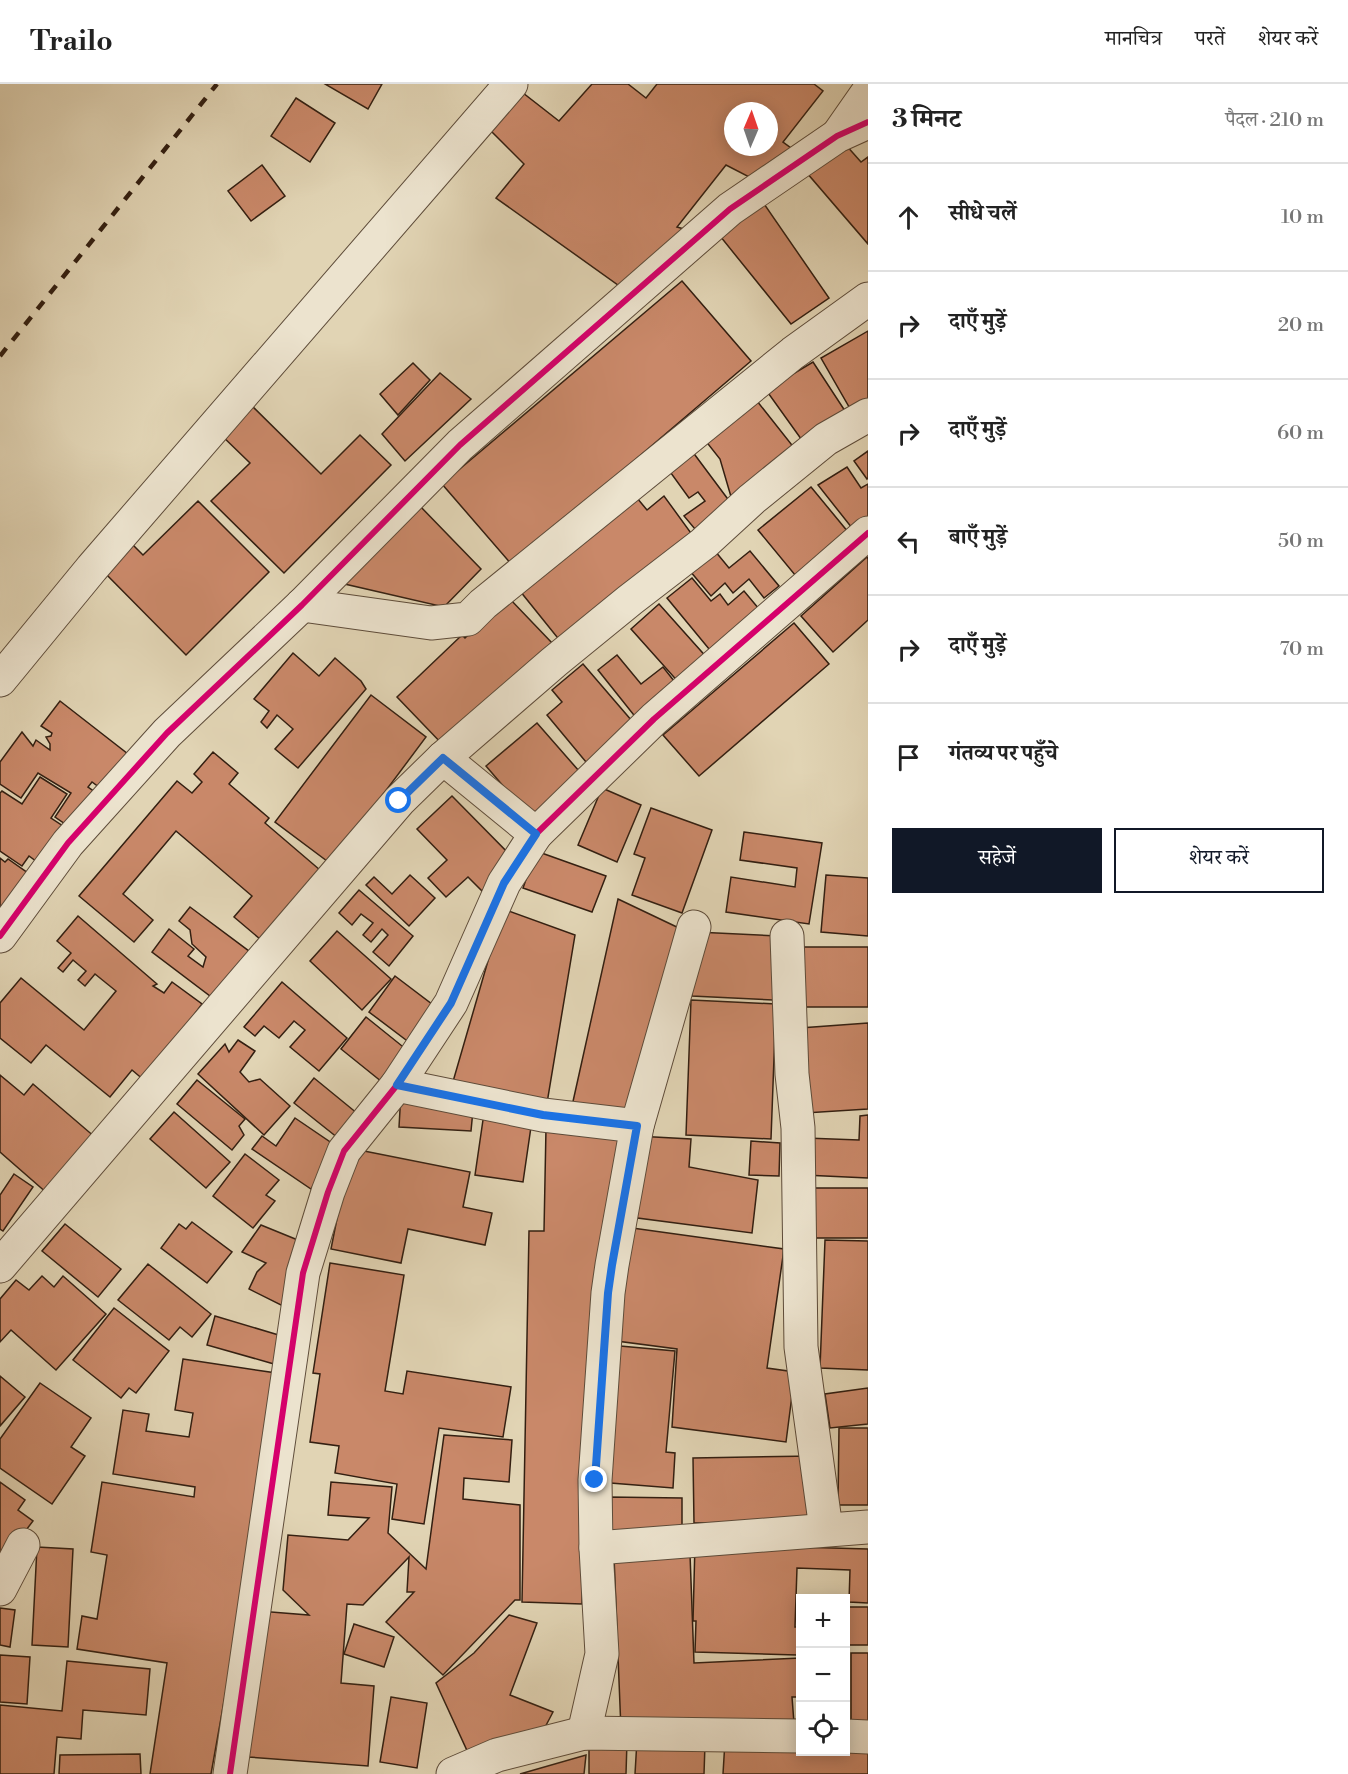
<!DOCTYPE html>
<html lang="hi">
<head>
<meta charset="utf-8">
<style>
	body { margin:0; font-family:"Libre Bodoni","Noto Serif Devanagari",serif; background:#f6f6f6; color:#222 }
	.controls { position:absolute; right:18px; bottom:18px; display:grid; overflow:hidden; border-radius:0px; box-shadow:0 3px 15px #0003 }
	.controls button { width:54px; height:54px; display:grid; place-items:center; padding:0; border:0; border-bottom:2px solid #e0e0e0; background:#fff; color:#222; font:30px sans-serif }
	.compass { position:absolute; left:724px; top:18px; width:54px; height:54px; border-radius:50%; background:#fff; box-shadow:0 3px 15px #0003; rotate:2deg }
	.stop { position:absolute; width:18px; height:18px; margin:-14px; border:4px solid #1a73e8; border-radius:50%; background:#fff }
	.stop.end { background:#1a73e8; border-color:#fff; box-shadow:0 2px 6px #0008 }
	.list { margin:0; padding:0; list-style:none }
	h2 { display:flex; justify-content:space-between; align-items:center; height:78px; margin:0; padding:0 24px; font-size:26px }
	h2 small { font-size:20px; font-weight:400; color:#767676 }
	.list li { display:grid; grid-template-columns:39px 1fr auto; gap:18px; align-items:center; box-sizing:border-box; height:108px; padding:0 24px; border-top:2px solid #e0e0e0 }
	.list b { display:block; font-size:22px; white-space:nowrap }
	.list em { font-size:20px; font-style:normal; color:#767676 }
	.actions { display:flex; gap:12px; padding:18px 24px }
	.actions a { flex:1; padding:14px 0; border:2px solid #111827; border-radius:0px; text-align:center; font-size:21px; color:#111827 }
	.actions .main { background:#111827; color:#fff }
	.icon { flex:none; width:33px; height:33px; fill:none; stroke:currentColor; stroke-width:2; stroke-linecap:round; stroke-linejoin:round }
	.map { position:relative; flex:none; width:868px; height:1690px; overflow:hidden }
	header { display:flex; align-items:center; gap:36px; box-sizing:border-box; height:84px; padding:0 30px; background:#fff; border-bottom:2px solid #e0e0e0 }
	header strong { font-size:28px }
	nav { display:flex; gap:33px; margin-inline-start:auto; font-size:21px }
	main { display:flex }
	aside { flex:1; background:#fff }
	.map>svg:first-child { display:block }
	.building { fill:#c98869; stroke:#331f11; stroke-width:1.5; fill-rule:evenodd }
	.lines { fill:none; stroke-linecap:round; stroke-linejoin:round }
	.minor-casing { stroke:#5e4c3a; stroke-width:35 }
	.minor { stroke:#ece3ce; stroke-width:33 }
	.rail { stroke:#331f11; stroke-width:4.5; stroke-dasharray:10 10; stroke-linecap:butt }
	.cycleway-casing { stroke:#ece3ce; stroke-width:10 }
	.cycleway { stroke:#d6006c; stroke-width:6 }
	.route { stroke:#1a73e8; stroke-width:8 }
</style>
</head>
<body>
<header>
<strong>Trailo</strong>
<nav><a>मानचित्र</a><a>परतें</a><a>शेयर करें</a></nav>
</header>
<main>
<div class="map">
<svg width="868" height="1690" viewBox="0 0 868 1690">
	<rect width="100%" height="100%" fill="#e1d4b4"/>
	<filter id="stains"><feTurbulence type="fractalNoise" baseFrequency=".00333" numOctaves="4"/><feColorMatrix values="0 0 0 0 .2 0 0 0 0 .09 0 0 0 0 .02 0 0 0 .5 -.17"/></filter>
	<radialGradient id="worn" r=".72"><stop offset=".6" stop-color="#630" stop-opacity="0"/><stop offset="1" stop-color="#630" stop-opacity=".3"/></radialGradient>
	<g class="building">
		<polygon points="325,0 382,0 368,25"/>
		<path d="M592 0H628L646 14 657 0H814L823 7 783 58 795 67 751 94 726 81 677 143 688 146 625 206 496 114 524 80 489 45 523 9 559 37ZM733 27H769V63H733Z"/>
		<polygon points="296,14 335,39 310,78 271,52"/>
		<polygon points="845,60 861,78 868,73 868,160 807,89"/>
		<polygon points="262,81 285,112 251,137 228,107"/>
		<polygon points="762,117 829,214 791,240 716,147"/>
		<polygon points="682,197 751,277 512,481 442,400"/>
		<polygon points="868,247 868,319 852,328 821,274"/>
		<polygon points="813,278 849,333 804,359 766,306"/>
		<polygon points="413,279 430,296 398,331 380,310"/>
		<polygon points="440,289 471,315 405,377 382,350"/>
		<polygon points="247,317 321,390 360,351 391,381 284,489 211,417 250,379 217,347"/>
		<polygon points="757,317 799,370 732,416 720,375 701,351"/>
		<polygon points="692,367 733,422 700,451 684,432 705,417 698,408 689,414 668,385"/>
		<polygon points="868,367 868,394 867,395 854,377"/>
		<polygon points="847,383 861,404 868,400 868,439 856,449 818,401"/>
		<polygon points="811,403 853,454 800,497 758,446"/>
		<polygon points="632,408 647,426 664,412 696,456 561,558 516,502"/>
		<polygon points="198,417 269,488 186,571 100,484 128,456 143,471"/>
		<polygon points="418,420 481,485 444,523 336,498"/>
		<polygon points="715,467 729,484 750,467 779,502 764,514 749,495 733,509 725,499 711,512 690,487"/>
		<polygon points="867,473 868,475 868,536 833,568 801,532"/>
		<polygon points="692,494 711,517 720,510 728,521 744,507 764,531 714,571 667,514"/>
		<polygon points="508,513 553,560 445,663 397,613 462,551 465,554"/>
		<polygon points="659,520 709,576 681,601 631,545"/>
		<polygon points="794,539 829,580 699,692 663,651"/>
		<polygon points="293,569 319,592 335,574 361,597 366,605 298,684 275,665 293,645 277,631 267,644 261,638 269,627 254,615"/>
		<polygon points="617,571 641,600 663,583 678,602 637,635 598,586"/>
		<polygon points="583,580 638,644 591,684 547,631 562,618 552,606"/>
		<polygon points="371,611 426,653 331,780 275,738"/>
		<polygon points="60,617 137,677 103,706 92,698 88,703 102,713 74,746 55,733 71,709 38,689 21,714 0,700 0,678 22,648 33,662 36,656 50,666 50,660 46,653 51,652 52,649 41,642"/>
		<polygon points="537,639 586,695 535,739 486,682"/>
		<polygon points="213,668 238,689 229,700 269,734 265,739 320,786 260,855 234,833 252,812 176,747 123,810 153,836 134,858 79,812 177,697 192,709 202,698 194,690"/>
		<polygon points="40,693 67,710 51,734 69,746 44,783 29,772 22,782 0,767 0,709 2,707 22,720"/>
		<polygon points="602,704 641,721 617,778 578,761"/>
		<polygon points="452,712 516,777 483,808 468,793 446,813 428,794 447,776 417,745"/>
		<polygon points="651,724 712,746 682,829 632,811 645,774 634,770"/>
		<polygon points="744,748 822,759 809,840 726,828 731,793 795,803 797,784 740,776"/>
		<polygon points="536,767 606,792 592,828 523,804"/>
		<polygon points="0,774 5,778 8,775 35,794 0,833"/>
		<polygon points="410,791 435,814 409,842 366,801 374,793 392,810"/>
		<polygon points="826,791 868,794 868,852 821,848"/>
		<polygon points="359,806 413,852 389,882 373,868 388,851 382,845 371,858 363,851 373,839 361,830 352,841 339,829"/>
		<polygon points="618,815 681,845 632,1033 572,1022"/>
		<polygon points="190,823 257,873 214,915 152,868 169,845 194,865 188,872 203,883 206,873 192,860 190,846 179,837"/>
		<polygon points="503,825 575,851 546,1025 452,1001"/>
		<polygon points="78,832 157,900 153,902 164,909 172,898 202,920 145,997 132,986 110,1013 46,961 31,979 0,954 0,919 21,894 84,946 116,907 95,890 85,902 78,896 86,887 73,876 63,888 58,884 71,869 57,857"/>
		<polygon points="337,847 391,895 362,926 310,877"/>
		<polygon points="696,848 777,852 773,916 692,912"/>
		<rect x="804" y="863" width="64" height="60"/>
		<polygon points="395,892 441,927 414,962 369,928"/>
		<polygon points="282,898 347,954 319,987 290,963 305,946 294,937 279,954 264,942 255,952 244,943"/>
		<polygon points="691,916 776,920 771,1055 686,1051"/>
		<polygon points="366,933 412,970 387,1002 341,965"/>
		<polygon points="868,939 868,1025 805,1029 800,944"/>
		<polygon points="238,956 255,967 240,988 249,998 260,995 290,1022 264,1051 198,990 225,960 229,968"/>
		<polygon points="0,991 24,1011 33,1000 96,1054 48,1110 0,1068"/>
		<polygon points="314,994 358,1030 338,1054 294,1019"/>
		<polygon points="197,996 245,1035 239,1042 244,1051 232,1066 177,1020"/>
		<polygon points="401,1009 473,1026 471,1047 399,1043"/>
		<polygon points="174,1028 230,1078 206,1104 150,1055"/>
		<polygon points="484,1029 532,1036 523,1098 475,1091"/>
		<polygon points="868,1031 868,1094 804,1091 806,1054 859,1056 860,1032"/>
		<polygon points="295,1034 339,1064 311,1105 252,1065 262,1052 276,1062"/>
		<polygon points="546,1044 628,1045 609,1110 603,1139 587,1395 584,1423 582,1520 522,1518 529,1147 544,1147"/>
		<polygon points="636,1052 691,1055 689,1083 758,1096 752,1149 630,1133"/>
		<polygon points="751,1057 780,1059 779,1092 749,1091"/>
		<polygon points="354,1065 470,1088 463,1123 492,1129 485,1161 408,1145 401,1179 331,1165 342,1109"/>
		<polygon points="245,1070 279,1096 266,1111 275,1117 253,1144 213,1112"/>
		<polygon points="14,1090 33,1103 3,1147 0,1145 0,1111"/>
		<polygon points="808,1104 868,1104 868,1154 807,1154"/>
		<polygon points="192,1138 232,1168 207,1199 161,1164 179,1140 186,1145"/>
		<polygon points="65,1140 121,1185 98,1213 42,1167"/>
		<polygon points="261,1141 310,1161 285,1223 249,1205 257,1188 266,1179 242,1168"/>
		<polygon points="625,1143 784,1165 767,1284 795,1288 786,1358 672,1343 677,1265 609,1256"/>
		<polygon points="825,1156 868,1157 868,1286 820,1284"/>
		<polygon points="330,1179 404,1191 385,1307 403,1310 407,1287 511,1303 503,1353 439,1344 424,1440 392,1435 397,1400 335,1389 339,1362 310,1358 320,1290 313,1289"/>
		<polygon points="148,1180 211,1230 192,1253 180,1243 169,1256 118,1216"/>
		<polygon points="42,1192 54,1203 63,1192 106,1230 56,1286 11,1246 0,1258 0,1215 16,1196 29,1206"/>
		<polygon points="114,1224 169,1267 136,1309 129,1304 121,1314 73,1276"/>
		<polygon points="215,1232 282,1252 274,1280 207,1261"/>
		<polygon points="609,1261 675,1267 666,1368 675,1369 673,1404 598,1398"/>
		<polygon points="183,1275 283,1290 211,1690 150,1690 167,1579 77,1565 82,1532 97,1535 107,1471 91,1468 102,1398 194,1413 195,1403 113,1390 123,1326 149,1330 146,1347 189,1353 193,1329 175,1326"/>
		<polygon points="0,1292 25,1313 0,1342"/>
		<polygon points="40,1299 91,1334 71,1363 85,1372 52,1420 0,1384 0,1355"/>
		<polygon points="868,1304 868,1340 830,1344 825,1310"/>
		<polygon points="839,1344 868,1344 868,1421 838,1421"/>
		<polygon points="444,1351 512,1356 509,1398 464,1394 463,1415 520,1421 520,1516 515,1516 443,1591 386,1538 414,1508 407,1508 409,1473 363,1521 347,1520 341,1599 374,1602 368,1682 248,1673 259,1527 309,1531 283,1506 288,1451 348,1456 369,1434 328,1431 331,1398 392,1403 388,1449 426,1485"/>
		<polygon points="813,1372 814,1437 694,1439 693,1374"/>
		<polygon points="0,1398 25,1416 18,1426 33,1437 0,1480"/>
		<polygon points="608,1413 682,1414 682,1448 607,1447"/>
		<polygon points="695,1460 868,1465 868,1519 849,1518 850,1486 797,1484 795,1543 798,1543 797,1571 695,1568 696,1537 693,1537"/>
		<polygon points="37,1463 73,1465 68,1563 32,1561"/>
		<polygon points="690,1470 694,1579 800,1574 800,1613 792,1613 794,1639 621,1646 614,1473"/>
		<rect x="849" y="1523" width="19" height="38"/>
		<polygon points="0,1524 15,1526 10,1563 0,1561"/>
		<polygon points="509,1531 537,1539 510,1611 553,1628 542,1649 470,1673 436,1599 474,1569"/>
		<polygon points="354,1540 394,1553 384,1583 344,1570"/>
		<rect x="851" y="1569" width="17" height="70"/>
		<polygon points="0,1571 30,1573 27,1620 0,1618"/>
		<polygon points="67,1577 150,1585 146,1631 83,1626 81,1655 57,1653 54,1690 0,1690 0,1621 62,1627"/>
		<polygon points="391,1613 427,1619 417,1684 380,1678"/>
		<polygon points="637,1656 705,1660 704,1690 635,1690"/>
		<polygon points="589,1657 627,1657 626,1690 589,1690"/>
		<polygon points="725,1657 800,1668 846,1668 868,1662 868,1690 723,1690"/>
		<polygon points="140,1670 141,1690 59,1690 60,1671"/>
		<polygon points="586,1671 584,1690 520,1690"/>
	</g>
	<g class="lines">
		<defs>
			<g id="minor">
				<polyline points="838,51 868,8"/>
				<polyline points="302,521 431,539 468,535 483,520 793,269 868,215"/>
				<polyline points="0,596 92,484 511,0"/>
				<polyline points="443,674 536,750"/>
				<polyline points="0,852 68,759 167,649 302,521 460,361 730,125 837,52 868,38"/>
				<polyline points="787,852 792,990 798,1044 801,1263 826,1445"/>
				<polyline points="397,1001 543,1031 637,1042"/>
				<polyline points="0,1182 399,717 443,674 554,578 630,516 704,459 752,415 826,355 868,331"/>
				<polyline points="596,1464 595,1396 608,1209 612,1181 637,1042 694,843"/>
				<polyline points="0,1505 23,1461"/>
				<polyline points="584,1649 602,1570 596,1464 868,1443"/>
				<polyline points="846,1652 868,1653"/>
				<polyline points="230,1690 303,1189 328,1108 344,1067 397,1001 451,919 504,799 536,750 654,635 868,449"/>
				<polyline points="453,1690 497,1671 584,1649 800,1652"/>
			</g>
		</defs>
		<use href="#minor" class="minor-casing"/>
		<use href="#minor" class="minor"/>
		<polyline class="rail" points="0,272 217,0"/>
		<defs>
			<g id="cycleway">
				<polyline points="0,852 68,759 167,649 302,521 460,361 730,125 837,52 868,38"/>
				<polyline points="230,1690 303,1189 328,1108 344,1067 397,1001 451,919 504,799 536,750 654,635 868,449"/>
			</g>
		</defs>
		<use href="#cycleway" class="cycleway-casing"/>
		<use href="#cycleway" class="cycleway"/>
	</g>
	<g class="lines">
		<polyline class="route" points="399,717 443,674 536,750 504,799 451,919 397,1001 543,1031 637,1042 612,1181 608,1209 595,1396"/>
	</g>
	<rect width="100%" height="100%" filter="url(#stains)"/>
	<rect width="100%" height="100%" fill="url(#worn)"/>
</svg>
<div class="controls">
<button>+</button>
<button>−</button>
<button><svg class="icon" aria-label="locate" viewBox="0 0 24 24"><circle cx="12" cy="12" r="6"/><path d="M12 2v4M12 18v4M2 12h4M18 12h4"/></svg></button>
</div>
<svg class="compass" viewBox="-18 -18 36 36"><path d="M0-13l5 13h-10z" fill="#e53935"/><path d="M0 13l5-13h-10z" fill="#767676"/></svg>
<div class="stop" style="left:399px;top:717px"></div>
<div class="stop end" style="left:595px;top:1396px"></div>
</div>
<aside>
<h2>3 मिनट<small>पैदल · 210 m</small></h2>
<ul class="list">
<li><svg class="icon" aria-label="ahead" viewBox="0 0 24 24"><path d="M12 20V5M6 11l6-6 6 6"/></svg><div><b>सीधे चलें</b></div><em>10 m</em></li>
<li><svg class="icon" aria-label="right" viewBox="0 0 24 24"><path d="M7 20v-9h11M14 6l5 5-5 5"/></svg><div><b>दाएँ मुड़ें</b></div><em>20 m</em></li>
<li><svg class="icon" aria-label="right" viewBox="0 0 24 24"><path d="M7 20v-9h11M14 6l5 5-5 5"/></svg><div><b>दाएँ मुड़ें</b></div><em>60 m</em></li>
<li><svg class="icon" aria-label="left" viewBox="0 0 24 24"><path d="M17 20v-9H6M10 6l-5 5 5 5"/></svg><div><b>बाएँ मुड़ें</b></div><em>50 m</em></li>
<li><svg class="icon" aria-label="right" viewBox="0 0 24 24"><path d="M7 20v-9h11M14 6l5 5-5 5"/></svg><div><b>दाएँ मुड़ें</b></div><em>70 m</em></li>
<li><svg class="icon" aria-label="arrive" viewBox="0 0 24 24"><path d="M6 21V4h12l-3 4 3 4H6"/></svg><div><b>गंतव्य पर पहुँचे</b></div></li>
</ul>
<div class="actions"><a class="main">सहेजें</a><a>शेयर करें</a></div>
</aside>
</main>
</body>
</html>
